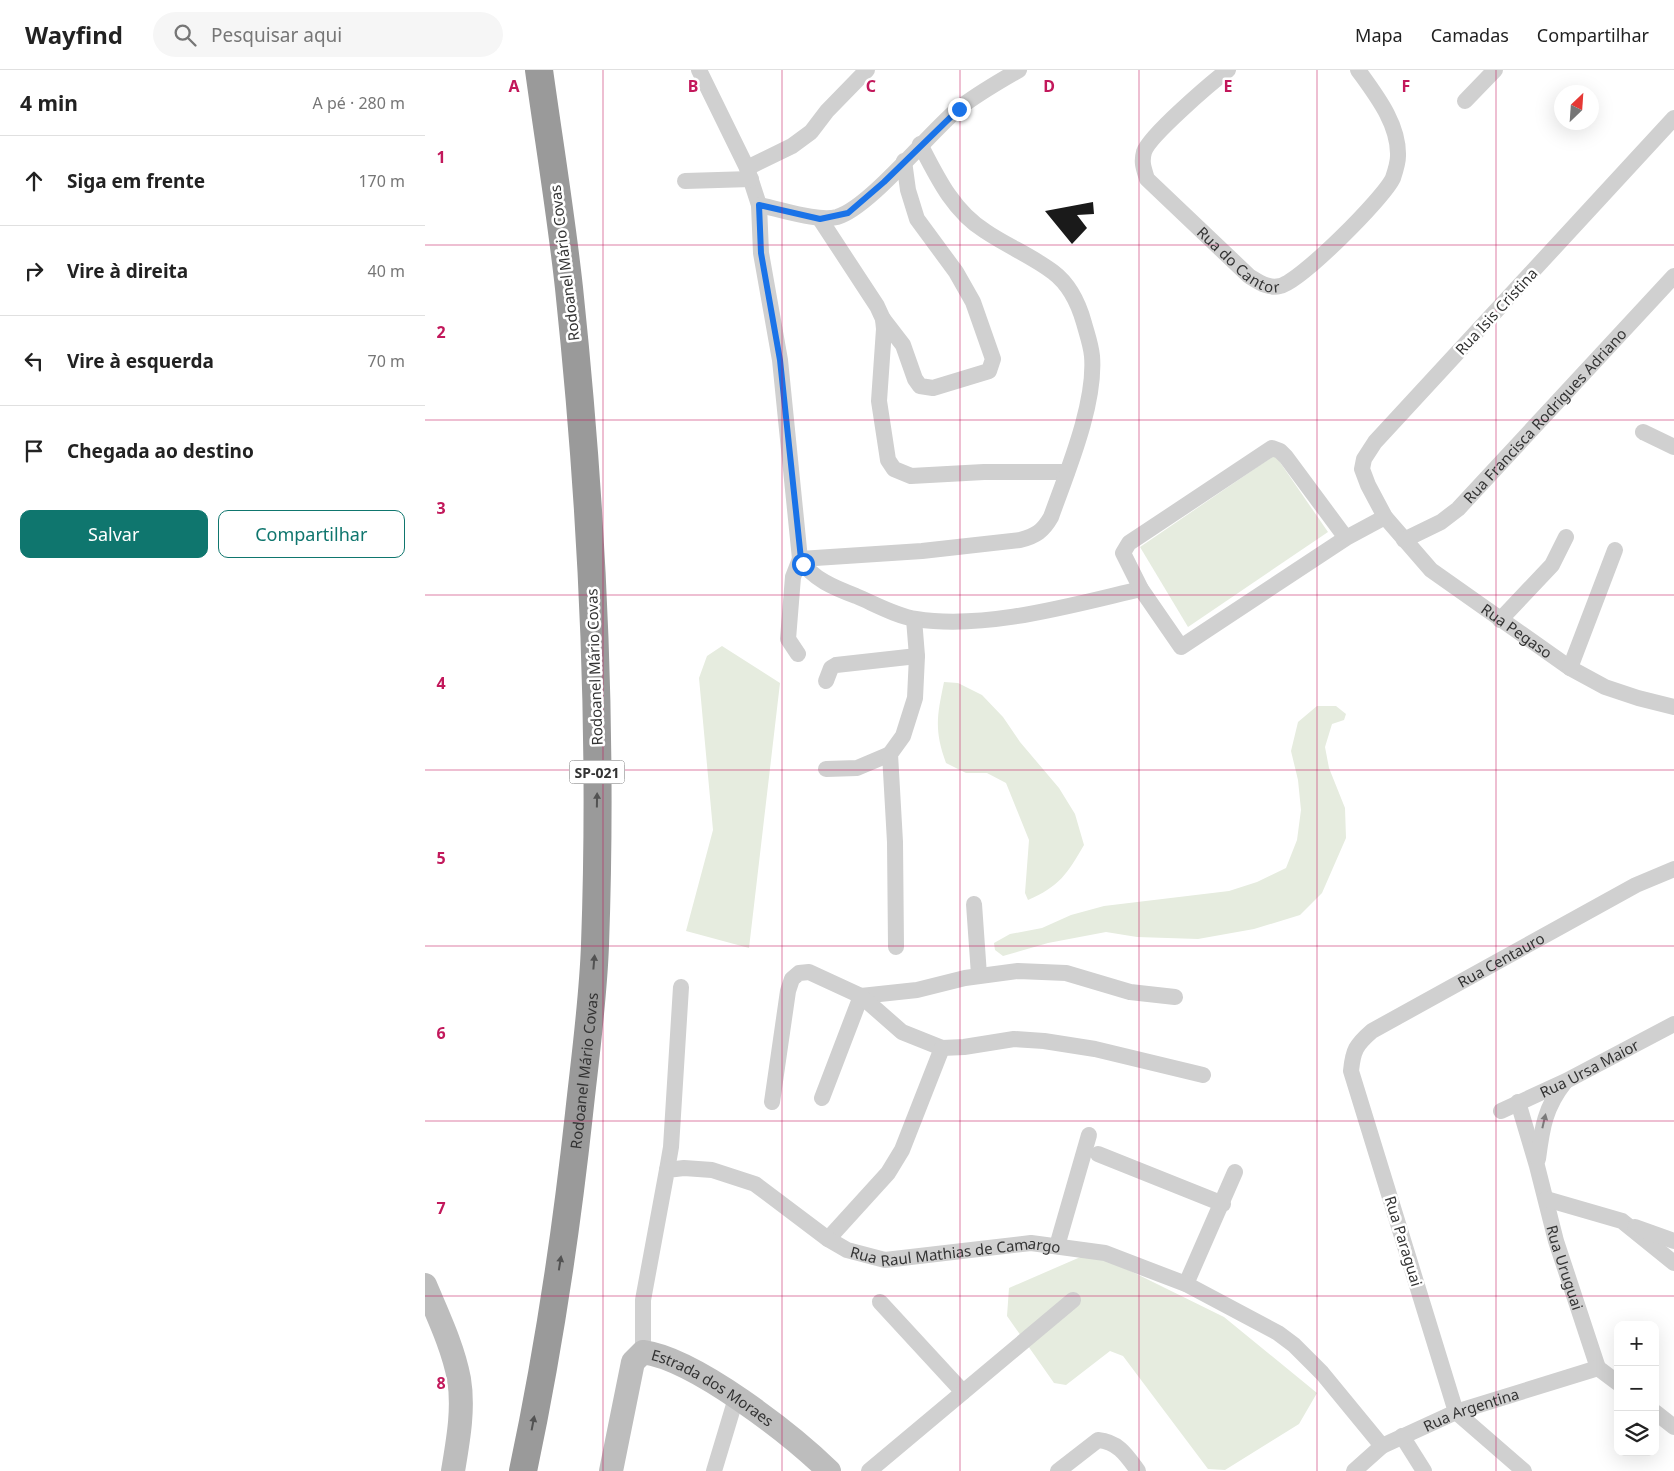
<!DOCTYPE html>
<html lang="pt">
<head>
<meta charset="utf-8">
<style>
	body { margin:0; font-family:"Noto Sans",sans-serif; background:#f6f6f6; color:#222 }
	.controls { position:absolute; right:15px; bottom:15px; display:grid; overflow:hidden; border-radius:10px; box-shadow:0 5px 20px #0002 }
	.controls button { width:45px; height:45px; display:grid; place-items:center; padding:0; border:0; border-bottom:1px solid #e0e0e0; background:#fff; color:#222; font:25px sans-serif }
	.compass { position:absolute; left:1129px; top:15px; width:45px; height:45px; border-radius:50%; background:#fff; box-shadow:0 5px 20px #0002; rotate:25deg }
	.stop { position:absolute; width:15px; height:15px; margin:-11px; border:4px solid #1a73e8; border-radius:50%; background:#fff }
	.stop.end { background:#1a73e8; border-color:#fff; box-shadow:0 1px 5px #0008 }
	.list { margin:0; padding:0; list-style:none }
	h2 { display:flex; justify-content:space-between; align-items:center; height:65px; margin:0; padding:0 20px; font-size:21px }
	h2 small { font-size:16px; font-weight:400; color:#767676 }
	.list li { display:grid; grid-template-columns:32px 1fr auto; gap:15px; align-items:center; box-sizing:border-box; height:90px; padding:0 20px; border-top:1px solid #e0e0e0 }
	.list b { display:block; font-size:19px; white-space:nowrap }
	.list em { font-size:16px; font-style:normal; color:#767676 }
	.actions { display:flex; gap:10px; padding:15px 20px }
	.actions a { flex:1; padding:11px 0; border:1px solid #0f766e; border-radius:10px; text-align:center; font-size:18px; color:#0f766e }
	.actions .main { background:#0f766e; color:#fff }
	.icon { flex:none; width:28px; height:28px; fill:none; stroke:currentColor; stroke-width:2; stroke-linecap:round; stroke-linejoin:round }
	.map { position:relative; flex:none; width:1249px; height:1401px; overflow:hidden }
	header { display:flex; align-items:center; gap:30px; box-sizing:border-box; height:70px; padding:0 25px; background:#fff; border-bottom:1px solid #e0e0e0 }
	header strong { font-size:24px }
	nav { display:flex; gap:28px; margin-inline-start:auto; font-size:18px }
	.search { width:350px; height:45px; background:#f6f6f6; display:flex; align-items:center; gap:12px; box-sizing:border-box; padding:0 18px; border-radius:28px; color:#767676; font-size:19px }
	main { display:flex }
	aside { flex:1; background:#fff }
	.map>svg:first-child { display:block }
	.green { fill:#e6ecdf }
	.building { fill:#1a1a1a }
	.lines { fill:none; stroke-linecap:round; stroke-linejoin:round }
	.street { stroke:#d0d0d0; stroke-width:16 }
	.secondary { stroke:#bdbdbd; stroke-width:24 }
	.highway { stroke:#9a9a9a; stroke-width:28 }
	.oneway { fill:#525252 }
	.oneway2 { fill:#7a7a7a }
	.route { stroke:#1a73e8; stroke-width:6 }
	.grid { fill:none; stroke:#c2185b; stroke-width:1; stroke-opacity:0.55 }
	.labels { text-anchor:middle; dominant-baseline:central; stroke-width:5; stroke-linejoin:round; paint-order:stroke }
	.shield { fill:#fff; stroke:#707070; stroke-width:1 }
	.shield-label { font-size:14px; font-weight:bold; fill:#333 }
	.street-label { font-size:15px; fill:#333; stroke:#fff }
	.grid-label { font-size:16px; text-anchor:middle; font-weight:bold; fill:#c2185b; stroke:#fff; stroke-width:5; stroke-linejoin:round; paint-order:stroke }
</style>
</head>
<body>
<header>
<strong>Wayfind</strong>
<div class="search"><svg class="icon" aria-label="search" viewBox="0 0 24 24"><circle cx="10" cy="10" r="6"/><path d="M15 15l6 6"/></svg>Pesquisar aqui</div>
<nav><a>Mapa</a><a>Camadas</a><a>Compartilhar</a></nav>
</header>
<main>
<aside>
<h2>4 min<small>A pé · 280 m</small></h2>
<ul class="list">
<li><svg class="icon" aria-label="ahead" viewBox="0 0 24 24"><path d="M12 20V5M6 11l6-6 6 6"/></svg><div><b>Siga em frente</b></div><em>170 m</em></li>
<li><svg class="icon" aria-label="right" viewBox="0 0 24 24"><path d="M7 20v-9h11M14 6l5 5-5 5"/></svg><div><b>Vire à direita</b></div><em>40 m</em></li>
<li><svg class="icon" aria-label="left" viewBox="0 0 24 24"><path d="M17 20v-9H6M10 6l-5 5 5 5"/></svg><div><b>Vire à esquerda</b></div><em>70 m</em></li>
<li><svg class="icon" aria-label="arrive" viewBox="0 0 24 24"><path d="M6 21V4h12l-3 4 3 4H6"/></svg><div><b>Chegada ao destino</b></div></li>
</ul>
<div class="actions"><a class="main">Salvar</a><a>Compartilhar</a></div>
</aside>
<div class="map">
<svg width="1249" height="1401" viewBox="0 0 1249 1401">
	<rect width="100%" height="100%" fill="#fff"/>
	<g class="green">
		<polygon points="850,385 903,462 763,557 715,477"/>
		<polygon points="297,576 355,613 324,878 261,861 288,760 274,608 282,586"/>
		<path d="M519 612 533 613 557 625 578 647 595 672 634 718 650 744 659 775C643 803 634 817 603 830L600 823 604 770 581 713 562 703H541L521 693C509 660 512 646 519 612Z"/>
		<polygon points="892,636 911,636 921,644 919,650 907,654 900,677 904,698 920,738 921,768 897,823 875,845 829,859 773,869 712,867 681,862 623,873 578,886 570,880 569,873 585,864 617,858 646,845 679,836 804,821 832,812 861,798 872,770 876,740 873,710 866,681 873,652"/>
		<polygon points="667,1182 799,1247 892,1323 874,1354 800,1400 783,1399 698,1286 685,1281 641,1315 629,1313 582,1246 584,1218"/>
	</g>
	<polygon class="building" points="668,132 669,144 652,145 662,158 647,174 620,141"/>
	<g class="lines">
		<g class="street">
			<path d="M274 0 322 98 334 135 336 183 355 290 375 489C387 509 410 518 431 526 450 534 471 546 491 549 561 560 647 535 716 519"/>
			<path id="s1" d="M803 0C786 13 724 66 719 82 716 93 719 99 722 109L824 206C834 212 843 219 855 216 875 212 959 128 968 108 970 102 973 92 973 86 974 54 951 25 933 0"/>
			<polyline points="1040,31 1070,0"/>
			<path id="s2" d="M1249 48 950 372 939 389 937 399 943 415 960 447 1006 500 1145 598 1180 617 1213 628 1249 637"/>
			<polyline points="322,98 367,76 386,62 402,41 442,0"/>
			<polyline points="260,111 326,109"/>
			<path d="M334 135C356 139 392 152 412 147 444 138 503 64 533 39 552 24 573 12 594 0"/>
			<polyline points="395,149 452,236 458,249 459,259 454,331 463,390 469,399 486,406 559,402 642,402"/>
			<polyline points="458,249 478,275 490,309 495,316 508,318 564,301 568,289 548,232 531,202 492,149 483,120 479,91"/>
			<polyline points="1218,362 1249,377"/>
			<polyline points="921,468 861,387 855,381 847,378 704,473 698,483 716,519 756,577 921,468 960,447"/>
			<path id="s3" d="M979 470 1016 452 1033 439 1249 206"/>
			<polyline points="1075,550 1127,495 1141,467"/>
			<path d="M373 584 363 569 368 507 375 489 497 481 595 470C611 466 618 461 626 447 642 402 671 334 667 286 666 275 662 264 659 253 654 235 644 214 628 202 607 186 582 176 560 161 528 141 512 107 495 74"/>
			<polyline points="1145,598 1190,480"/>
			<polyline points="401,611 406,598 411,595 492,586"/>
			<polyline points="401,699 432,698 465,684"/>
			<polyline points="549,834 554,905"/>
			<polyline points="471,877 470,772 465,684 478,666 490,628 492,586 489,549"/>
			<polyline points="397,1028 436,926 492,920 540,908 593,901 641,903 705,922 750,927"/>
			<polyline points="347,1032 363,921 367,909 374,903 384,902 436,926 477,962 517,978 539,977 589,969 619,971 670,979 778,1005"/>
			<path id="s4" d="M1093 1032 1112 1096 1131 1171 1173 1298"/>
			<path id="s5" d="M1076 1041 1141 1011 1249 954"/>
			<polyline points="673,1084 798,1134"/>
			<path d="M1113 1089C1117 1058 1120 1037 1140 1012"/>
			<polyline points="242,1100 246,1077 256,917"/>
			<polyline points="1121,1129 1197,1151 1249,1193"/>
			<polyline points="1210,1157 1249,1171"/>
			<polyline points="403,1169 463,1103 477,1080 517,978"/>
			<polyline points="632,1176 664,1065"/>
			<polyline points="761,1214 810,1102"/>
			<polyline points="455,1232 538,1322"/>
			<path id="s6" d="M218 1282V1230L242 1100 259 1098 287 1100 330 1114 403 1169 422 1180 460 1190 606 1173 680 1183 719 1198 761 1214 853 1263 869 1275 897 1303 957 1376"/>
			<polyline points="1173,1298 1193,1313"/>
			<polyline points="1230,1342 1249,1357"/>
			<polyline points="977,1366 999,1401"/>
			<polyline points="289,1401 311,1328"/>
			<polyline points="444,1401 648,1230"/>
			<path d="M633 1401 673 1370C694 1372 702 1386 713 1401"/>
			<path id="s7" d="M929 1401 957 1376 1031 1342 1173 1298"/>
			<path id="s8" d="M1099 1401 1031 1342 926 1001C928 980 931 975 947 961L1211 815 1249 799"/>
		</g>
		<g class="secondary">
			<path d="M0 1215C13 1246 28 1277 34 1309 39 1339 33 1371 28 1401"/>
			<path id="s9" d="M186 1401 208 1292 218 1282C270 1289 366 1364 404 1401"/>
		</g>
		<path class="highway" id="s10" d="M98 1401C123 1283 141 1164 154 1044 160 988 168 932 170 875 178 656 167 435 144 218 136 145 124 72 114 0"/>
	</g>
	<defs><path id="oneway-solid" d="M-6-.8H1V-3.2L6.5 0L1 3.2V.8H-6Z" transform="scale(1.25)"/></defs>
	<g class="oneway">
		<use href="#oneway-solid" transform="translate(172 730) rotate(-89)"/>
		<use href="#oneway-solid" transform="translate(169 892) rotate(-85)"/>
		<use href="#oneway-solid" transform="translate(135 1193) rotate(-81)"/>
		<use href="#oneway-solid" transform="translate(108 1353) rotate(-79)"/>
	</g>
	<use class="oneway2" href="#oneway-solid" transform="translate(1119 1051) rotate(-77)"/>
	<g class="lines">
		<polyline class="route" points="378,494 376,489 355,290 336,183 334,135 395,149 423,143 459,112 534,39"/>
	</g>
	<path class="grid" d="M178 0V1401M357 0V1401M535 0V1401M714 0V1401M892 0V1401M1071 0V1401M0 175H1249M0 350H1249M0 525H1249M0 700H1249M0 876H1249M0 1051H1249M0 1226H1249"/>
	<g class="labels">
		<rect class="shield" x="144.5" y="690.5" width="55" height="23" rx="4"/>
		<g class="shield-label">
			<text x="172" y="702">SP-021</text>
		</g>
		<g class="street-label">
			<text stroke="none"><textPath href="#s1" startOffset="269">Rua do Cantor</textPath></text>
			<text transform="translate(139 193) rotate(-97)">Rodoanel Mário Covas</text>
			<text transform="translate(1071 241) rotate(-47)">Rua Isis Cristina</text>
			<text stroke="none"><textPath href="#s3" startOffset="190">Rua Francisca Rodrigues Adriano</textPath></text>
			<text stroke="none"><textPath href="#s2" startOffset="700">Rua Pegaso</textPath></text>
			<text transform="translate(169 597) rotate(-92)">Rodoanel Mário Covas</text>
			<text stroke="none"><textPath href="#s8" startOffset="641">Rua Centauro</textPath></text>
			<text stroke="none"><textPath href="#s5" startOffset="98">Rua Ursa Maior</textPath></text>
			<text stroke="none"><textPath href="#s10" startOffset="405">Rodoanel Mário Covas</textPath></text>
			<text transform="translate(979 1171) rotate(73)">Rua Paraguai</text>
			<text stroke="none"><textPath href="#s6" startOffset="498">Rua Raul Mathias de Camargo</textPath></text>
			<text stroke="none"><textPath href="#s4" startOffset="172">Rua Uruguai</textPath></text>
			<text stroke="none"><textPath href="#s9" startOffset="204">Estrada dos Moraes</textPath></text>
			<text stroke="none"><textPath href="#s7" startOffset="134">Rua Argentina</textPath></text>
		</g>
	</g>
	<g class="grid-label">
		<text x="89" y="22">A</text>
		<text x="268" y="22">B</text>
		<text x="446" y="22">C</text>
		<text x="624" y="22">D</text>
		<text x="803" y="22">E</text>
		<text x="981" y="22">F</text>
		<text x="16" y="93">1</text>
		<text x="16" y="268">2</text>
		<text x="16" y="444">3</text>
		<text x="16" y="619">4</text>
		<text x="16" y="794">5</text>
		<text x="16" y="969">6</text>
		<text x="16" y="1144">7</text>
		<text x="16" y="1319">8</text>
	</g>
</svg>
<div class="controls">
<button>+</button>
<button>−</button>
<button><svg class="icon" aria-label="layers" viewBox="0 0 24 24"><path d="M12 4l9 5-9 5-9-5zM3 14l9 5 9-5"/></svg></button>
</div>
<svg class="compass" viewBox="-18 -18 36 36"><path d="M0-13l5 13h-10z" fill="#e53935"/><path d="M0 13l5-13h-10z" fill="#767676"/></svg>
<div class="stop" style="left:378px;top:494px"></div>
<div class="stop end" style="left:534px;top:39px"></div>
</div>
</main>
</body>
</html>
